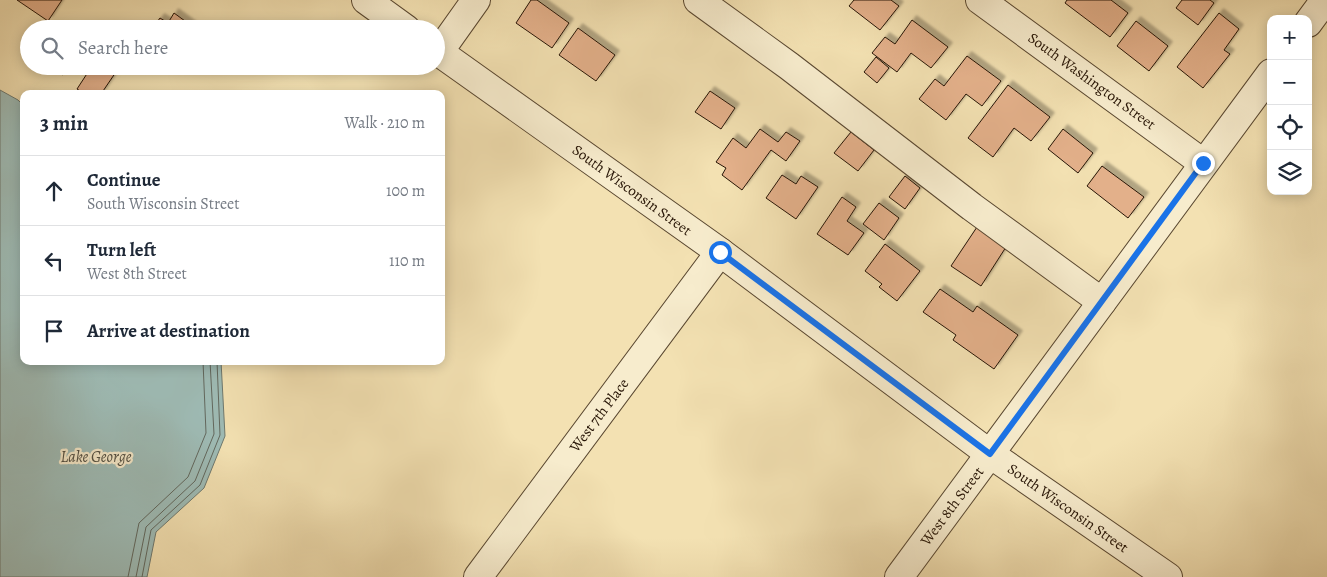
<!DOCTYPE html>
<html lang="en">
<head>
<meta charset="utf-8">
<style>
	body { margin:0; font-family:Alegreya,serif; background:#f6f6f7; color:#1f2937 }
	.controls { position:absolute; right:15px; top:15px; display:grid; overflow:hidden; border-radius:10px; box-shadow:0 2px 12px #0003 }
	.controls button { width:45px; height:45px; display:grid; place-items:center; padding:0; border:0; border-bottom:1px solid #e0e1e3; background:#fff; color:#1f2937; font:25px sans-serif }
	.stop { position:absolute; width:15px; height:15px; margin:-11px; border:4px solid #1a73e8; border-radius:50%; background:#fff }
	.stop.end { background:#1a73e8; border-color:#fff; box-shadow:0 1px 5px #0008 }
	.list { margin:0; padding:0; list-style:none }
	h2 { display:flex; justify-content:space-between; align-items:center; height:65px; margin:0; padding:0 20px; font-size:21px }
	h2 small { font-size:16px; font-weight:400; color:#747a83 }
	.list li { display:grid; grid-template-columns:32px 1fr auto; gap:15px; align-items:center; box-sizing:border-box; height:70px; padding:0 20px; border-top:1px solid #e0e1e3 }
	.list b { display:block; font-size:19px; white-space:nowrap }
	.list p { margin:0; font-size:16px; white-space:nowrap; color:#747a83 }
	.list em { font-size:16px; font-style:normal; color:#747a83 }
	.icon { flex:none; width:28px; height:28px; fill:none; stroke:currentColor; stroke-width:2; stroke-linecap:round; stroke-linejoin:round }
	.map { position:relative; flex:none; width:1327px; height:577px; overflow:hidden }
	.search { position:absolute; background:#fff; box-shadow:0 2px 12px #0003; left:20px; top:20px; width:425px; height:55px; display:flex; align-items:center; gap:12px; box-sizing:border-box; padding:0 18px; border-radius:28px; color:#747a83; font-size:19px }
	.panel { position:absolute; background:#fff; box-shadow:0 2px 12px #0003; left:20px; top:90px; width:425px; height:275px; border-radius:10px }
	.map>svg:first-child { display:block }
	.water { fill:#9ebbb5; stroke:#6e796f }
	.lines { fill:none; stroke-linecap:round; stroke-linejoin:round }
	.shore { stroke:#62685e; stroke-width:1 }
	.building { fill:#e3b08a; stroke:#271506; filter:url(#shadow) }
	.minor-casing { stroke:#5a4831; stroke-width:30 }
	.minor { stroke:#f7eccd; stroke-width:28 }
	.route { stroke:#1a73e8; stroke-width:6 }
	.labels { text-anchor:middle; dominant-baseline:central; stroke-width:4.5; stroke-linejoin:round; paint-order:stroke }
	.street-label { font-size:15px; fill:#271506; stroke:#f7eccd }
	.water-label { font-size:16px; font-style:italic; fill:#514f43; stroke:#f7eccd }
</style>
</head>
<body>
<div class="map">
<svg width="1327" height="577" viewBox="0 0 1327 577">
	<defs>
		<filter id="shadow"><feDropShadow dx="4.5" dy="-4.5" stdDeviation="1" flood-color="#0004"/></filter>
	</defs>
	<rect width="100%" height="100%" fill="#f3e1b2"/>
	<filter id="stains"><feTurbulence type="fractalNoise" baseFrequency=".004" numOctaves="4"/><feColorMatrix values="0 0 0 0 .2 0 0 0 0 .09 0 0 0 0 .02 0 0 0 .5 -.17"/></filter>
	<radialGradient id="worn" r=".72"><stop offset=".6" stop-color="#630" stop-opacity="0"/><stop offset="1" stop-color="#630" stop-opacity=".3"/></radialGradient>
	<polygon class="water" points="0,90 18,100 24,106 24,361 221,361 225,436 204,488 156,532 147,577 0,577"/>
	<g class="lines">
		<g class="shore">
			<polyline points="128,577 139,523 188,477 206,433 203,361"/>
			<polyline points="136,577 146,527 195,481 214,434 210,361"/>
			<polyline points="142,577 151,530 200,485 220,435 217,361"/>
		</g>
	</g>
	<g class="building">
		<polygon points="17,0 62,0 48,21"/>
		<polygon points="531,0 537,0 569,23 552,48 516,23"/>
		<polygon points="854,0 891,0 899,6 880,30 849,6"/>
		<polygon points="1067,0 1111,0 1128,13 1110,37 1065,3"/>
		<polygon points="1182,0 1210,0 1214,3 1198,25 1176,8"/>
		<polygon points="174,13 196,29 152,29 160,18 168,23"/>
		<polygon points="1219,13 1239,29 1224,50 1230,54 1203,88 1177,67"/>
		<polygon points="912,20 948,47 931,68 911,53 897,72 872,53 885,37 895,44"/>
		<polygon points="1136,21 1168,46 1149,71 1117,46"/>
		<polygon points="578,28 615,55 596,81 559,55"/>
		<polygon points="967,56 1001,81 982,106 966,94 946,120 919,99 935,79 944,86"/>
		<polygon points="876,57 889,68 877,83 864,72"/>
		<polygon points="51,66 69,66 63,75"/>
		<polygon points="92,66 120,66 101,94 85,94 77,89"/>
		<polygon points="1008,85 1050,117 1031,141 1014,128 993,157 968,138"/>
		<polygon points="710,91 735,108 721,129 695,112"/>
		<polygon points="760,129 778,142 786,132 800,141 786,161 771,150 742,190 722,175 726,168 716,162 733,138 746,148"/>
		<polygon points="1063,129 1093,153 1078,173 1048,149"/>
		<polygon points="851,132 874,150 858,171 834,153"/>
		<polygon points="1102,166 1144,197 1128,218 1087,186"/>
		<polygon points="782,175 796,184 801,176 818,187 796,219 766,198"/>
		<polygon points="905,176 920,188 905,209 889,197"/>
		<polygon points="842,197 856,207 847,221 864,233 848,255 817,234"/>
		<polygon points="879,203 899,218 884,240 863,224"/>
		<polygon points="977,227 1006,247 981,286 951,266"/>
		<polygon points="885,244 920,271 897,301 879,287 882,284 865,271"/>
		<polygon points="940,289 973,312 977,306 1018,335 994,369 953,340 956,335 923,312"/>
	</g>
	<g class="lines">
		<defs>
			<g id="minor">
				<polyline points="366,0 406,29"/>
				<polyline points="698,0 789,66 972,207 1102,302"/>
				<polyline points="980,0 1203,163"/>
				<polyline points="1308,23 1325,0"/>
				<polyline points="436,50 720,252 990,454 1168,577"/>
				<polyline points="439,52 476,0"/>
				<polyline points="478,577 720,252"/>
				<polyline points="899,577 1271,73"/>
			</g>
		</defs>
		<use href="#minor" class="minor-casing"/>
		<use href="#minor" class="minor"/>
	</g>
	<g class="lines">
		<polyline class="route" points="720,252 990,454 1203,163"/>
	</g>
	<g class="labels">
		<g class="street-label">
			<text transform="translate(1092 81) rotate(36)">South Washington Street</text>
			<text transform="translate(632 190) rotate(36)">South Wisconsin Street</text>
			<text transform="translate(599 415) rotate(-53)">West 7th Place</text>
			<text transform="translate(952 506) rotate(-53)">West 8th Street</text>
			<text transform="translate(1068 508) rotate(35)">South Wisconsin Street</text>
		</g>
		<g class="water-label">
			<text x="96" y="457">Lake George</text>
		</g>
	</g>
	<rect width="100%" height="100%" filter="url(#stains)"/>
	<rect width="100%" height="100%" fill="url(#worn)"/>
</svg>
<div class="controls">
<button>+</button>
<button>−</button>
<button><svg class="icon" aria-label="locate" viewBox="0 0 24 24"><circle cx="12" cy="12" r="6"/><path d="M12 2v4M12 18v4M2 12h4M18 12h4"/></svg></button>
<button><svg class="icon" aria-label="layers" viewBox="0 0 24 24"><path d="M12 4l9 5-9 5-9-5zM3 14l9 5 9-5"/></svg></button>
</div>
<div class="stop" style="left:720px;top:252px"></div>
<div class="stop end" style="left:1203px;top:163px"></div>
<div class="search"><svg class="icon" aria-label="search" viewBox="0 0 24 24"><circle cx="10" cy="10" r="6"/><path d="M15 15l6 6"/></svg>Search here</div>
<section class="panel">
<h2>3 min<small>Walk · 210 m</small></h2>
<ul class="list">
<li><svg class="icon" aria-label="ahead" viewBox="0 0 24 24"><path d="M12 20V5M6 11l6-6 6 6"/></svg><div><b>Continue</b><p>South Wisconsin Street</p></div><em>100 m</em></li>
<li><svg class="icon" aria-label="left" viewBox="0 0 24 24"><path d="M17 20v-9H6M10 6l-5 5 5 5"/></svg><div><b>Turn left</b><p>West 8th Street</p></div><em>110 m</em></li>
<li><svg class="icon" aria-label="arrive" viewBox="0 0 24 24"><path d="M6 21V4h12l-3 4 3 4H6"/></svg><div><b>Arrive at destination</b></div></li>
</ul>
</section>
</div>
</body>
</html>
